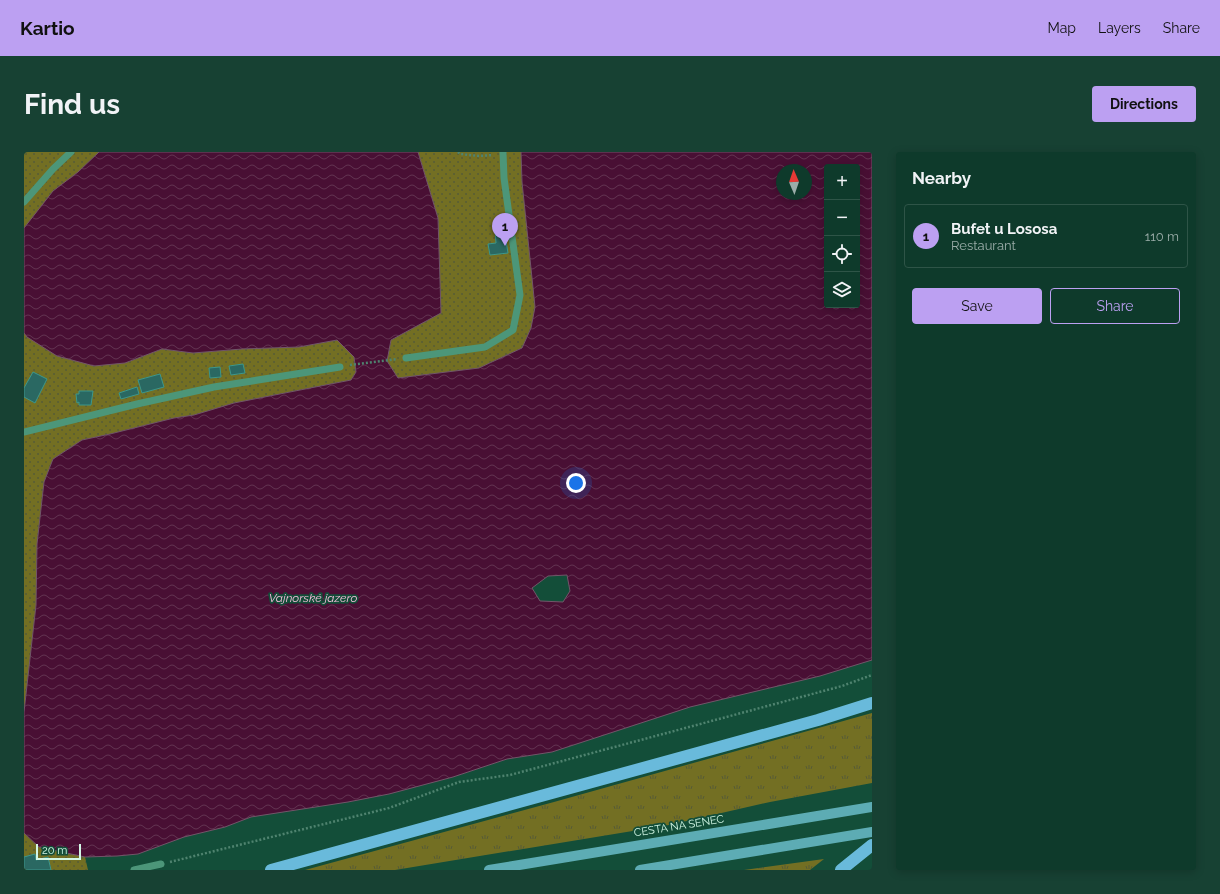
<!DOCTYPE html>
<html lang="en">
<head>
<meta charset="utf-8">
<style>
	body { margin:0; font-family:Raleway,sans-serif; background:#174133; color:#f1f3f6 }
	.controls { position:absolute; right:12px; top:12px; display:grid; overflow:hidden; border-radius:4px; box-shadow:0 2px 10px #0003 }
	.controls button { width:36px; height:36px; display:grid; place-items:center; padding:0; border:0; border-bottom:1px solid #2e5447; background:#0e3a2b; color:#f1f3f6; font:20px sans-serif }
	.compass { position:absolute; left:752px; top:12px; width:36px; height:36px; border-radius:50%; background:#0e3a2b; box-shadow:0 2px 10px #0003; rotate:358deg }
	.scale { position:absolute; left:12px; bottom:10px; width:45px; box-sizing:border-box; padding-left:4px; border:2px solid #d3f7e6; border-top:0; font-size:11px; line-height:14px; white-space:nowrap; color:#d3f7e6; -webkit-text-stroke:3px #134e39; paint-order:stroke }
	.you { position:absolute; left:552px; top:331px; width:14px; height:14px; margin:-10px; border:3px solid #fff; border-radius:50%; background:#1a73e8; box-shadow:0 0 0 6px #1a73e833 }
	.badge { display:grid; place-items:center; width:26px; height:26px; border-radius:50%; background:#bca0f2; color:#111; font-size:13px; font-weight:700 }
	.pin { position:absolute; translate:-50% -33px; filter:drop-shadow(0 1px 2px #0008) }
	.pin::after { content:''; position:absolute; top:21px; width:14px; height:12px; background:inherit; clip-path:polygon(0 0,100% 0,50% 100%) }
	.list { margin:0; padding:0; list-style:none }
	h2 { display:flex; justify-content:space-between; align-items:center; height:52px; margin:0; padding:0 16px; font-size:17px }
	h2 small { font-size:13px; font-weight:400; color:#9bada9 }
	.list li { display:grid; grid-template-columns:26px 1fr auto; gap:12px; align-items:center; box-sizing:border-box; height:64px; margin:0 8px 8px; padding:0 8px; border:1px solid #2e5447; border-radius:4px }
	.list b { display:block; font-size:15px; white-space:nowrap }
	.list p { margin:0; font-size:13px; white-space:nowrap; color:#9bada9 }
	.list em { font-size:13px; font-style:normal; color:#9bada9 }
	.actions { display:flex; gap:8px; padding:12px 16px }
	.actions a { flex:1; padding:9px 0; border:1px solid #bca0f2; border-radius:4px; text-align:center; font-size:14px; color:#bca0f2 }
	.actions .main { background:#bca0f2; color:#111 }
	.icon { flex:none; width:22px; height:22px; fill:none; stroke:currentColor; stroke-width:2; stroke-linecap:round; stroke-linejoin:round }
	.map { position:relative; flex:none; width:848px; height:718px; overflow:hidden; border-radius:4px }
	header { display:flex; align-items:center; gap:24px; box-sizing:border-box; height:56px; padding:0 20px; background:#bca0f2; color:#111 }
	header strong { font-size:19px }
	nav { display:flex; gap:22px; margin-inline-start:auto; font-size:14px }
	.intro { display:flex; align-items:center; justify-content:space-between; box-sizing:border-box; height:96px; padding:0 24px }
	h1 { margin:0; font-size:28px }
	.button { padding:10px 18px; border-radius:4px; background:#bca0f2; color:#111; font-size:14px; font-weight:700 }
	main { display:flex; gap:24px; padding:0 24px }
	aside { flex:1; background:#0e3a2b; border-radius:4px; box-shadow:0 2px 10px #0003 }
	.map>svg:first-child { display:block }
	.grass { fill:url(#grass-tufts) }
	.park { fill:url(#park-dots) }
	.water { fill:url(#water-waves); stroke:#725569; fill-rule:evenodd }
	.building { fill:#2a6862; stroke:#3b968c }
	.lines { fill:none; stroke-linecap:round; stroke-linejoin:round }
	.path { stroke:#4f836f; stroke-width:2.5; stroke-dasharray:2 2; stroke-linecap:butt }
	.service { stroke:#4c9679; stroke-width:7 }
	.primary { stroke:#5dacb4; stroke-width:10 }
	.motorway { stroke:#69badb; stroke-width:12 }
	.labels { text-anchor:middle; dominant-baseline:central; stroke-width:3.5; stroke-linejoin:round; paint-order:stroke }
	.street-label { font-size:11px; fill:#d3f7e6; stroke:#134e39 }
	.water-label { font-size:12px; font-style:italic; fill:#f8bedd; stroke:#134e39 }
</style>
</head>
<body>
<header>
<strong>Kartio</strong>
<nav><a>Map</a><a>Layers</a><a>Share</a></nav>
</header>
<div class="intro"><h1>Find us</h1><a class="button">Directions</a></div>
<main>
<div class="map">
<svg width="848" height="718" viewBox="0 0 848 718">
	<defs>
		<pattern id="grass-tufts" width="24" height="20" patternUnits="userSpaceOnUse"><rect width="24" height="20" fill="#736f23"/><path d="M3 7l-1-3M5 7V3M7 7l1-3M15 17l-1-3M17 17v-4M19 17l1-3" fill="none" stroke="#565b36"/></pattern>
		<pattern id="park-dots" width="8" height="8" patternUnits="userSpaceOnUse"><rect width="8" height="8" fill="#736f23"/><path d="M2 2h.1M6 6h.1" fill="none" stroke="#565b36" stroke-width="1.8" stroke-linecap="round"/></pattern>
		<pattern id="water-waves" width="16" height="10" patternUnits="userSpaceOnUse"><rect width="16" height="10" fill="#490f34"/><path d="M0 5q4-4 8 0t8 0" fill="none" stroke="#623351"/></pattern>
	</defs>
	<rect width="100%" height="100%" fill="#134e39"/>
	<g class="grass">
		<polygon points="848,561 848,631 746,650 645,673 371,718 281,718 530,650"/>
		<polygon points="800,707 786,718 720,718"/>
	</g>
	<g class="park">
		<polygon points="0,0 75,0 54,20 0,76"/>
		<polygon points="394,0 497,0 498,30 512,155 507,176 498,196 455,216 374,226 363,209 367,188 417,161 414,66"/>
		<polygon points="0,181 33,204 101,211 138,197 169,201 218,197 275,195 313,188 330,205 332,220 327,228 210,251 170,263 150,266 86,282 58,288 29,307 20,330 13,392 12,453 0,560"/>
		<polygon points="0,681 15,695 61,705 64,718 0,718"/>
	</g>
	<path class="water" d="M75 0H394L414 66 417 161 367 188 363 209 374 226 455 216 498 196 507 176 511 155 498 30 497 0H848V508L796 524 666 555 528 600 483 607 429 625 365 642 324 650 227 665 201 675 160 685 114 702 93 704 61 705 15 695 0 681V560L12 453 13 392 20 330 29 307 58 288 86 282 150 266 170 263 210 251 327 228 332 220 330 205 313 188 275 195 218 197 169 201 138 197 101 211 70 214 33 204 3 185 0 181V76L29 39 54 20ZM803 15H833V153H803ZM758 18H782V42H758ZM543 423 546 439 539 450 516 449 508 436 524 424Z"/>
	<g class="building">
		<polygon points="480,77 484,101 466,103 464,92 472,91 471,78"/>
		<polygon points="219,212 221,221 207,223 205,214"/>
		<polygon points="196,215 197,225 186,226 185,216"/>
		<polygon points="9,220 23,227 11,251 0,245 0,236"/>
		<polygon points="136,222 140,235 118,241 114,228"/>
		<polygon points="113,235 115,242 97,247 95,241"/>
		<polygon points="55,239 69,239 67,253 55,253 55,250 53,251 52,242 55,242"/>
		<polygon points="11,702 12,708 24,705 27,718 0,718 0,705"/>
	</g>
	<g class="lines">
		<g class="path">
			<polyline points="434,0 436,2 455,4 469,3"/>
			<polyline points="326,213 373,207"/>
			<polyline points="146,710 365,656 435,630 486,623 818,534 848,523"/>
		</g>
		<g class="service">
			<polyline points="0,50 29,17 47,0"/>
			<polyline points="382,206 461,195 489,178 496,143 480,26 479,0"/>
			<polyline points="0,280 113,252 190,235 316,215"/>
			<polyline points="110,718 137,712"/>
		</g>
		<g class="primary">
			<polyline points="465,718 848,655"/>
			<polyline points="616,718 848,680"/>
		</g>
		<g class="motorway">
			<polyline points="247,718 794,568 848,551"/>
			<polyline points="817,718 848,693"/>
		</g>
	</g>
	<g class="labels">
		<g class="street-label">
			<text transform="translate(655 674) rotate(-9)">CESTA NA SENEC</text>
		</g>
		<g class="water-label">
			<text x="289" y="446">Vajnorské jazero</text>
		</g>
	</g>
</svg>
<div class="controls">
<button>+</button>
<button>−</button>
<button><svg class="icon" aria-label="locate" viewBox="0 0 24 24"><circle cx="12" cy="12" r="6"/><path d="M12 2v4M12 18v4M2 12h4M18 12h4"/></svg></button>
<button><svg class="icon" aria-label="layers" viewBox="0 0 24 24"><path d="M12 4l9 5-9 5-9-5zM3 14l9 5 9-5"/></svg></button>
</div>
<svg class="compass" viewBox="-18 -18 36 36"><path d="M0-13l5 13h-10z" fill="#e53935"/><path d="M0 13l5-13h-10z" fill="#9bada9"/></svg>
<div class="scale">20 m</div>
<div class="you"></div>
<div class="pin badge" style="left:481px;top:94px">1</div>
</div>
<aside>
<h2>Nearby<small></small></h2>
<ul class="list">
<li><span class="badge">1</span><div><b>Bufet u Lososa</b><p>Restaurant</p></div><em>110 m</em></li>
</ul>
<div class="actions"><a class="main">Save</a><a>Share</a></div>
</aside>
</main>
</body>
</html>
